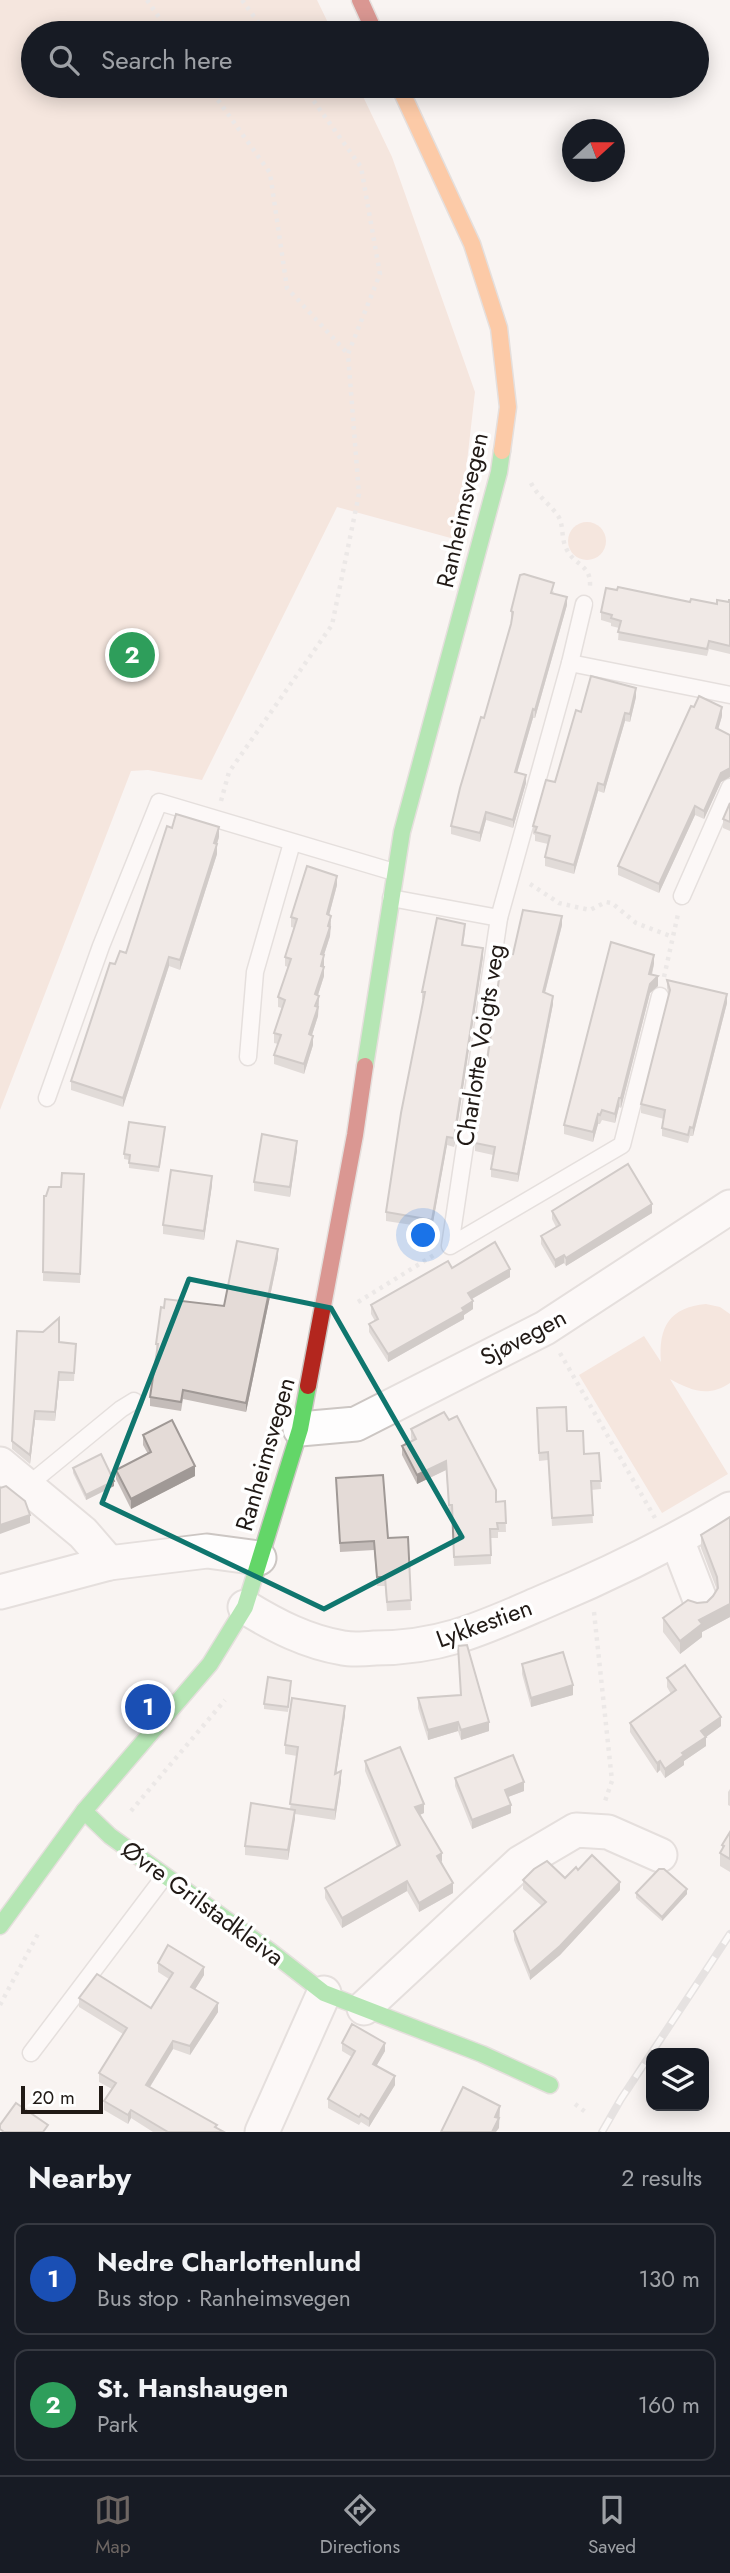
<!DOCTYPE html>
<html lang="en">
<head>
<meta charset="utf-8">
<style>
	body { margin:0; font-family:Jost,sans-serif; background:#20242c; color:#f1f3f6 }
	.controls { position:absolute; right:21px; bottom:21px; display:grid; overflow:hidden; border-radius:14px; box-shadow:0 4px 18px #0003 }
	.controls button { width:63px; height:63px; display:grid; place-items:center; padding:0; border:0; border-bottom:2px solid #363941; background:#171b24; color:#f1f3f6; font:35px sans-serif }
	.compass { position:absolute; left:562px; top:119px; width:63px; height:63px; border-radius:50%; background:#171b24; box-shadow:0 4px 18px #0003; rotate:69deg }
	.scale { position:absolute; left:21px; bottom:18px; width:82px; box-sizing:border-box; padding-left:7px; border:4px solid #211a16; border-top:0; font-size:19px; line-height:24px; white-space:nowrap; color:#211a16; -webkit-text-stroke:5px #fff; paint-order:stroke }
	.you { position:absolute; left:424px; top:1236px; width:24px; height:24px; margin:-18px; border:5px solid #fff; border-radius:50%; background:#1a73e8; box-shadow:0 0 0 10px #1a73e833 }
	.badge { display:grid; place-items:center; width:46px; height:46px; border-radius:50%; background:#6d6663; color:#fff; font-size:23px; font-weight:700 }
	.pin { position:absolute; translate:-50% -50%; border:4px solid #fff; box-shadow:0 2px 7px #0006 }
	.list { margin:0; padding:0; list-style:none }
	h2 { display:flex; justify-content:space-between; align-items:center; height:91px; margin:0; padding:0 28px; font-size:30px }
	h2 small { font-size:23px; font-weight:400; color:#9ea1a6 }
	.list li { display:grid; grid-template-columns:46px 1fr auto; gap:21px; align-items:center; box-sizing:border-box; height:112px; margin:0 14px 14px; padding:0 14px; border:2px solid #363941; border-radius:14px }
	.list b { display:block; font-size:26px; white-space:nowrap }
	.list p { margin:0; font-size:23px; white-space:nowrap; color:#9ea1a6 }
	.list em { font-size:23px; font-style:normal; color:#9ea1a6 }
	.icon { flex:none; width:38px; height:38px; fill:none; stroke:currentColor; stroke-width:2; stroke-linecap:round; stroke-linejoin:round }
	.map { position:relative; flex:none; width:730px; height:2132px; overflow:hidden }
	.search { position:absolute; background:#171b24; box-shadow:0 4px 18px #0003; left:21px; right:21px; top:21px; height:77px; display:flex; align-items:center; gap:18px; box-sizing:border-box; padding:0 24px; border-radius:38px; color:#9ea1a6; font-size:26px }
	.sheet { height:343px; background:#171b24 }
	nav { display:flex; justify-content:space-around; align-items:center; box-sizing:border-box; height:98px; border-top:2px solid #363941; background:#171b24; font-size:19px; color:#9ea1a6 }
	nav a { display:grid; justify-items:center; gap:4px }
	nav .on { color:#6d6663 }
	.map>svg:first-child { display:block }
	.green { fill:#f0d4c6 }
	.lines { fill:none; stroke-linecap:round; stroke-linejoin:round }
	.lane-casing { stroke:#ccc6c3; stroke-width:19 }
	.street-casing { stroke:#ccc6c3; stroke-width:37 }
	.fast-casing { stroke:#ccc6c3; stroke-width:19 }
	.slow-casing { stroke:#ccc6c3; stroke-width:19 }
	.jam-casing { stroke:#ccc6c3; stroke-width:19 }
	.path { stroke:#dbdad9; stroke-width:4.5; stroke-dasharray:3.5 5; stroke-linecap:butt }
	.lane { stroke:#fefdfd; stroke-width:16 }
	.street { stroke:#fefdfd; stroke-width:33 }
	.fast { stroke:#63d668; stroke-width:16 }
	.slow { stroke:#ff974d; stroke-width:16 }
	.jam { stroke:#b3261e; stroke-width:16 }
	.rail-casing { stroke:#cecdcd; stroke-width:8 }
	.rail { stroke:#fff; stroke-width:5; stroke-dasharray:16; stroke-linecap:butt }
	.wall { fill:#c4bcb9 }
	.shaded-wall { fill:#a09996 }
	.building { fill:#e4dbd7; stroke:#a09996; stroke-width:2 }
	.marked { fill:none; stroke:#0f766e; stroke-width:5; stroke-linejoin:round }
	.labels { text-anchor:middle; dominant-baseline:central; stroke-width:7; stroke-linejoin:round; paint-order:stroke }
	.street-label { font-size:24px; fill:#211a16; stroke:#fff }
</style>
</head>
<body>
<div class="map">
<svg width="730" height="2132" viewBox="0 0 730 2132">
	<rect width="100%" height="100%" fill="#f9f4f2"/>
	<g class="green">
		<polygon points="0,0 317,0 333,33 33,33 33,86 358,86 392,157 475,392 458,540 337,507 202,780 148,770 131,771 0,1110"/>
		<circle cx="587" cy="541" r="19"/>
		<path d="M706 1304 720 1307 730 1314V1383C708 1398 690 1390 670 1379L728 1474 662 1513 579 1375 644 1336 661 1362C658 1327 670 1307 706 1304Z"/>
	</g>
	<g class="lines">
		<defs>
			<g id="lane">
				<polyline points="570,663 584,604"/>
				<polyline points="682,896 730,787"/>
				<polyline points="391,898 499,918"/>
				<polyline points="660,996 622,1145 450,1246 499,918 570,663 730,695"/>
				<polyline points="248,1057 255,972 292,843"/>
				<polyline points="47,1098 101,946 159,802 394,872"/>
				<polyline points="27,1486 121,1409 134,1401"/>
				<polyline points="31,2053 164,1877"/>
			</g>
			<g id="street">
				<polyline points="300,1429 356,1424 545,1328 730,1207"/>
				<polyline points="0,1464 83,1533 109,1563"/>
				<polyline points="677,1540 699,1597"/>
				<polyline points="0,1592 109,1563 207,1551 259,1558"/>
				<path d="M245 1607C276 1626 307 1642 343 1648 353 1650 364 1649 375 1648 442 1648 483 1628 543 1602 608 1575 670 1544 730 1509"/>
				<polyline points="364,2008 520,1863 576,1830 608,1832 660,1855"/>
				<polyline points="262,2132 324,1993"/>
			</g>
			<g id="fast">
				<polyline points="365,1066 402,832 499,472 502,451"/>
				<polyline points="84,1811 110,1836 270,1951 324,1993 482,2054 550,2085"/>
				<polyline points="0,1926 84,1811 210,1664 245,1607 300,1429 308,1386"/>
			</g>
			<polyline id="slow" points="399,86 472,244 499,328 508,407 502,451"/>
			<g id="jam">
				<polyline points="360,0 375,33"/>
				<polyline points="308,1386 355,1135 365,1066"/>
			</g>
		</defs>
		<use href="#lane" class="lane-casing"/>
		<use href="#street" class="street-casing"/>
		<use href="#fast" class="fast-casing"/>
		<use href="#slow" class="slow-casing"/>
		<use href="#jam" class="jam-casing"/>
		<g class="path">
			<polyline points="147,0 170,33"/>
			<polyline points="242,0 266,33"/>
			<polyline points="208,86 270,173 287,288 348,354"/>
			<path d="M531 483C537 495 547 502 556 513 565 523 560 538 567 550 575 566 591 564 590 586"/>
			<polyline points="221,801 229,772 332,625 359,494 348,354 380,274 361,167 303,86"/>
			<polyline points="530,884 559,903 576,907 590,910 606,902 612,903 636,923 673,937"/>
			<polyline points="664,977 678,914"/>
			<polyline points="358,1302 434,1255"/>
			<polyline points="560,1353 655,1518"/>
			<polyline points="594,1612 612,1781 604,1804"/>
			<polyline points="131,1811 225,1700"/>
			<polyline points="0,2005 39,1932"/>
			<polyline points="575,2104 588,2114"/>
		</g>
		<use href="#lane" class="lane"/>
		<use href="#street" class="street"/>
		<use href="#fast" class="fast"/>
		<use href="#slow" class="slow"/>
		<use href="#jam" class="jam"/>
		<defs>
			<polyline id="rail" points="602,2132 621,2099 730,1934"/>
		</defs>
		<use href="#rail" class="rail-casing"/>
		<use href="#rail" class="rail"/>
	</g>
	<g class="wall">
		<polygon points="554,591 553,593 567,605 535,718 533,718 517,772 526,783 513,828 486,820 480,842 451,834 451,826 484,718 512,620 511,619 511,611"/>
		<polygon points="730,600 730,654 709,649 707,656 618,640 619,628 611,626 611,623 601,620 601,612 690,602 717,604 729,602"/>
		<polygon points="636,697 630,722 625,721 604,793 598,791 574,874 545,866 545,857 548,844 535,841 535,835 533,834 533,826 555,782 581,712"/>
		<polygon points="722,716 718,729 730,735 730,777 721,782 704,819 695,815 659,893 618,875 618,866"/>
		<polygon points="730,803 730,831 723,828 723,819"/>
		<polygon points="219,837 217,844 217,854 180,970 169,966 123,1107 71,1090 71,1081 115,964"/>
		<polygon points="337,885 329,915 331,925 330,936 324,955 324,976 318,995 319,996 318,1016 312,1035 313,1045 304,1074 274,1064 274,1055 278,1044 274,1043 274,1033 282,1008 278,1007 278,997 288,967 285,966 285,957 295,928 291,927 291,917"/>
		<polygon points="562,925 545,993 553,1004 518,1182 491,1177 491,1169 493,1155 475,1151 475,1143 513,954"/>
		<polygon points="465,932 463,945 483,957 454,1147 447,1145 432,1228 386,1221 386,1212 423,1000 422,1000 422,992"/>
		<polygon points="654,964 652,975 658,986 650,993 621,1108 619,1107 615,1123 602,1120 600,1124 598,1124 593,1142 564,1134 564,1125"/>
		<polygon points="667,980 727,1003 693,1136 690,1136 688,1143 662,1136 662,1128 664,1119 641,1113 641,1104 669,995 667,988"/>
		<polygon points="165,1132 159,1172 129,1168 129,1160 124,1159 124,1154"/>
		<polygon points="297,1150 290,1197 254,1191 254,1182"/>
		<polygon points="84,1174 80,1283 43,1281 44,1196 46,1196"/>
		<polygon points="212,1185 204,1240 163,1234 163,1225"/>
		<polygon points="552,1211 652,1213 566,1266 564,1263 555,1268 541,1244 541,1236 556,1227 552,1219"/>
		<polygon points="278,1258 246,1412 183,1399 181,1411 150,1406 150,1397 157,1353 156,1344 224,1306"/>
		<polygon points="452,1268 510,1277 472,1299 473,1309 464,1315 464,1319 388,1362 369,1332 369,1324 375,1321 371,1314 371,1305"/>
		<polygon points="59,1342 76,1344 74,1381 59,1381 55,1421 35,1420 30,1464 12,1449 12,1441"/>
		<polygon points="537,1417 567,1431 584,1454 599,1453 601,1489 591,1490 593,1523 552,1526 548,1460 539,1461"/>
		<polygon points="411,1429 496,1502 505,1501 506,1532 498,1532 498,1538 491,1538 491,1564 454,1566 452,1514 449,1514 446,1470 417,1484 402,1455 402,1446 412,1441 411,1438"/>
		<polygon points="143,1435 195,1476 131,1509 116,1479 116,1470 148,1454 143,1445"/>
		<polygon points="73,1468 114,1486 86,1500 73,1473"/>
		<polygon points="336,1478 388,1538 408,1537 411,1610 387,1611 385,1586 377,1586 374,1550 340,1552"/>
		<polygon points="730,1517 730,1617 702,1632 702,1637 680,1654 663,1632 663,1618 697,1603 707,1602 713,1596 717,1590 701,1548 701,1535"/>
		<polygon points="522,1664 573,1695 531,1707 522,1674"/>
		<polygon points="667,1678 721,1726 706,1737 706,1746 684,1761 684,1765 665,1778 660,1770 657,1773 630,1732 630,1723 671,1694 667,1687"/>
		<polygon points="291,1686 288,1712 264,1709 264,1704"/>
		<polygon points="418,1698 489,1731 461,1740 458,1731 428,1740 418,1708"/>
		<polygon points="345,1715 336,1773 341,1781 335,1820 295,1814 288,1860 245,1855 245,1846 290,1809 297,1756 285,1754 285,1745"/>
		<polygon points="365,1761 424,1813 419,1815 442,1862 453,1893 419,1912 407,1891 342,1928 325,1898 325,1888 397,1847 365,1771"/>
		<polygon points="455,1778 524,1791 508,1797 511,1813 472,1829 455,1786"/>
		<polygon points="730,1789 730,1806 728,1805 728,1792"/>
		<polygon points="730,1832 730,1872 720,1866 720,1853 722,1850 722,1845"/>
		<polygon points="578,1870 620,1890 560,1955 530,1980 514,1940 514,1931 542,1906 523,1889 523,1880 565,1878"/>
		<polygon points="636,1893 687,1894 662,1921 636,1898"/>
		<polygon points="158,1963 204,1975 195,1989 218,2012 190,2055 173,2049 150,2087 224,2132 153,2132 131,2118 128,2124 104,2110 104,2101 112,2089 99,2082 99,2073 123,2034 79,2007 79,1998 151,2008 169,1979 158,1972"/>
		<polygon points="342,2043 385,2051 376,2066 395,2085 369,2127 361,2122 359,2125 328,2108 328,2099 352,2057 342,2051"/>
	</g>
	<g class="shaded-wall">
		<polygon points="567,597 567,605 535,718 535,710"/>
		<polygon points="636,688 636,697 630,722 630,714"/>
		<polygon points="722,707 722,716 716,737 716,728"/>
		<polygon points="533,709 533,718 515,780 515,772"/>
		<polygon points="625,713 625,721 604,793 604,785"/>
		<polygon points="730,768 730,777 721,782 704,819 704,811 721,773"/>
		<polygon points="526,775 526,783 513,828 513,820"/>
		<polygon points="598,783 598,791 574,874 574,865"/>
		<polygon points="695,806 695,815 659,893 659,884"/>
		<polygon points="486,812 486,820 480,842 480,833"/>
		<polygon points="219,827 219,837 214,853 214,843"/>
		<polygon points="217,844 217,854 180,970 180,960"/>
		<polygon points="337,876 337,885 327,923 327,914"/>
		<polygon points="331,916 330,936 321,964 321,954"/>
		<polygon points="562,916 562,925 543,1000 543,992"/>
		<polygon points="483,948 483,957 454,1147 454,1138"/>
		<polygon points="324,955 324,976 315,1004 315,994"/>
		<polygon points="654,955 654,964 649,984 649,974"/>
		<polygon points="169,957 169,966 123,1107 123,1098"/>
		<polygon points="658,976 658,986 650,993 621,1108 621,1098 650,984"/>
		<polygon points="727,994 727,1003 693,1136 693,1128"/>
		<polygon points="319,996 318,1016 309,1044 309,1034"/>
		<polygon points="553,996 553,1004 518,1182 518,1174"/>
		<polygon points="313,1036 313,1045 304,1074 304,1064"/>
		<polygon points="619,1098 619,1107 615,1123 615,1114"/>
		<polygon points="598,1114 598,1124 593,1142 593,1132"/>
		<polygon points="447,1137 447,1145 432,1228 432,1220"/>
		<polygon points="297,1141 297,1150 290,1197 290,1187"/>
		<polygon points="212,1176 212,1185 204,1240 204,1231"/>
		<polygon points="652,1204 652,1213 566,1266 566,1258"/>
		<polygon points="278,1249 278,1258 246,1412 246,1403"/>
		<polygon points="564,1255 564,1263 555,1268 555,1260"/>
		<polygon points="510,1269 510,1277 468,1301 468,1293"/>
		<polygon points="473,1301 473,1309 464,1315 464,1319 388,1362 388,1354"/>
		<polygon points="59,1372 59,1381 55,1421 55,1412"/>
		<polygon points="35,1411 35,1420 30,1464 30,1455"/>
		<polygon points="446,1461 446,1470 417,1484 417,1475"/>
		<polygon points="195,1466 195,1476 131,1509 131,1499"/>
		<polygon points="114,1481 114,1486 86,1500 86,1495"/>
		<polygon points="30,1515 30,1523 0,1534 0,1525"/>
		<polygon points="730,1604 730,1617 702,1632 702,1637 680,1654 680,1641 699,1620"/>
		<polygon points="573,1685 573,1695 531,1707 531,1698"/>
		<polygon points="345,1706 345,1715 335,1783 335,1774"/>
		<polygon points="721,1717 721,1726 706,1737 706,1746 684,1761 684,1765 665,1778 665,1769 682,1753 701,1731"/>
		<polygon points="458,1722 458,1731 428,1740 428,1730"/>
		<polygon points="489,1722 489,1731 461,1740 461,1730"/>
		<polygon points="660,1761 660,1770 657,1773 657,1763"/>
		<polygon points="341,1771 341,1781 335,1820 335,1810"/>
		<polygon points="524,1782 524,1791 505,1798 505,1790"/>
		<polygon points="424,1804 424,1813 415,1817 415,1807"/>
		<polygon points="511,1805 511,1813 472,1829 472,1820"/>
		<polygon points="295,1810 295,1819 288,1860 288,1850"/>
		<polygon points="442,1853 442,1862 437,1856"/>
		<polygon points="407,1881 407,1891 342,1928 342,1918"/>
		<polygon points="620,1882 620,1890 560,1955 530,1980 530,1972"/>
		<polygon points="453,1883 453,1893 419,1912 419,1903"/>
		<polygon points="687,1889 687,1894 662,1921 662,1917"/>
		<polygon points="204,1967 204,1975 191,1996 191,1987"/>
		<polygon points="218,2003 218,2012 190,2055 190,2046"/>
		<polygon points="173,2041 173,2049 146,2093 146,2085"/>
		<polygon points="385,2043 385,2051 373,2072 373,2064"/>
		<polygon points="395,2076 395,2085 369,2127 369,2119"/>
		<polygon points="500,2106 499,2128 496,2132 492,2132 495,2117"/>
		<polygon points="131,2110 131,2118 128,2124 128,2115"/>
	</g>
	<g class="building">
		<polygon points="524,574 554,583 551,593 567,597 535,710 533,709 515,772 526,775 513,820 486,812 480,833 451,826 460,788 481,717 484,718 511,624 513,612 511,611 520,575"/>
		<polygon points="618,587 690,602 691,599 717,604 717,600 729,602 729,600 730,600 730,646 709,641 707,649 618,632 621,621 611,618 612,615 601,612 606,588 617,590"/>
		<polygon points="591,676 636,688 630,714 625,713 604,785 598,783 574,865 545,857 550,836 535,832 537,827 533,826 546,780 555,782 576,710 581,712"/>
		<polygon points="699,696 722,707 716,728 730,735 730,768 721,773 704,811 695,806 659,884 618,866 691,706 694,707"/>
		<polygon points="730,803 730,822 723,819"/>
		<polygon points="176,814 219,827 214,843 217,844 180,960 169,957 123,1098 71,1081 110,963 115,964 120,951 126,953 167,826 172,828"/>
		<polygon points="307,866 337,876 327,914 331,916 328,926 330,927 321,954 324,955 321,966 324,967 315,994 319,996 315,1006 318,1007 309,1034 313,1036 304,1064 274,1055 281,1035 274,1033 285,1000 278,997 291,959 285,957 297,919 291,917"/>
		<polygon points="523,910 562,916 543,992 553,996 518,1174 491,1169 495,1147 475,1143 503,952 513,954"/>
		<polygon points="437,918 465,924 462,945 483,948 454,1138 447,1137 432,1220 386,1212 401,1113 425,992 422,992"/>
		<polygon points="611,942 654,955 649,974 658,976 650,984 621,1098 619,1098 615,1114 602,1110 600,1115 598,1114 593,1132 564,1125"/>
		<polygon points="667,980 727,994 693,1128 690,1127 688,1135 662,1128 665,1110 641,1104 670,990"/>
		<polygon points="129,1122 165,1127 159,1167 129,1163 130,1155 124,1154"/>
		<polygon points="262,1134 297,1141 290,1187 254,1182"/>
		<polygon points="628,1164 652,1204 566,1258 564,1255 555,1260 541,1236 560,1225 552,1211"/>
		<polygon points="171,1170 212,1176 204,1231 163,1225"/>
		<polygon points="62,1173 84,1174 80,1274 43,1272 44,1196 46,1196 49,1187 61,1187"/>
		<polygon points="237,1241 278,1249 246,1403 183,1390 181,1402 150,1397 158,1344 156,1344 161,1307 164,1308 165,1299 224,1306"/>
		<polygon points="495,1242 510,1269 468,1293 473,1301 462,1308 464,1311 388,1354 369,1324 378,1319 371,1305 448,1261 452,1268"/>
		<polygon points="59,1318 59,1342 76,1344 74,1373 59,1372 55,1412 35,1411 30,1455 12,1441 17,1331 43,1332"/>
		<polygon points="566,1407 567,1431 583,1431 584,1454 599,1453 601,1481 591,1481 593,1515 552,1518 548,1452 539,1453 537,1408"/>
		<polygon points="444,1412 449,1420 457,1416 496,1490 496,1502 505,1501 506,1523 497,1523 498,1529 490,1529 491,1555 454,1557 452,1505 449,1505 446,1461 417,1475 402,1446 416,1439 411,1429"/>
		<polygon points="172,1420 195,1466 131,1499 116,1470 151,1452 143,1435"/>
		<polygon points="101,1454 114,1481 86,1495 73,1468"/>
		<polygon points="383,1475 388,1538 408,1537 411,1600 387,1602 385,1577 377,1577 374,1541 340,1543 336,1478"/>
		<polygon points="6,1486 25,1501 30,1515 0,1525 0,1488"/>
		<polygon points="730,1517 730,1604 699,1620 702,1624 680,1641 663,1618 688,1600 697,1603 707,1602 713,1596 718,1588 717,1577 701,1535"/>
		<polygon points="467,1645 489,1722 461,1730 458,1722 428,1730 418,1698 461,1695 458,1646"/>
		<polygon points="563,1652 573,1685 531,1698 522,1664"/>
		<polygon points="685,1665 721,1717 701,1731 706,1737 682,1753 684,1755 665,1769 660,1761 657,1763 630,1723 676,1690 667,1678"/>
		<polygon points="268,1677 291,1681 288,1707 264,1704"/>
		<polygon points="292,1698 345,1706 335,1774 341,1771 335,1810 290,1804 298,1747 285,1745"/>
		<polygon points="400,1747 424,1804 415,1807 442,1853 437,1856 453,1883 419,1903 407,1881 342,1918 325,1888 400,1845 365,1761"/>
		<polygon points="513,1755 524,1782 505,1790 511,1805 472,1820 455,1778"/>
		<polygon points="251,1803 295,1810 288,1850 245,1846"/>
		<polygon points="730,1832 730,1859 720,1853 724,1846 722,1845"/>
		<polygon points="592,1855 620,1882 560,1946 530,1972 514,1931 546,1902 523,1880 534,1869 547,1861 565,1878 576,1867 578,1870"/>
		<polygon points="659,1869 664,1869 687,1889 662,1917 636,1893"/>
		<polygon points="168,1945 204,1967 191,1987 218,2003 190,2046 173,2041 146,2085 217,2125 215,2127 224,2132 168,2132 131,2110 128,2115 104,2101 116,2083 99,2073 127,2028 79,1998 97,1974 151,2008 173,1973 158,1963"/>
		<polygon points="352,2024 385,2043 373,2064 395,2076 369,2119 361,2114 359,2117 328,2099 355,2051 342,2043"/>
		<polygon points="463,2087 500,2106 495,2117 499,2118 492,2132 441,2132"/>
		<polygon points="16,2103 48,2125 43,2132 4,2132 0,2129 0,2125"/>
	</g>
	<path d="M0 0H730V2132H0ZM189 1279 331 1308 462 1537 324 1609 102 1503Z" fill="#f9f4f2" fill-opacity=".55" fill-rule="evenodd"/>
	<path class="marked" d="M189 1279 331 1308 462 1537 324 1609 102 1503Z"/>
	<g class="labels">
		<g class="street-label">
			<text transform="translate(462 510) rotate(-77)">Ranheimsvegen</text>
			<text transform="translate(480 1045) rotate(-81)">Charlotte Voigts veg</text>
			<text transform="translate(523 1337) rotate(-28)">Sjøvegen</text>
			<text transform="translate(265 1454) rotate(-74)">Ranheimsvegen</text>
			<text transform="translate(484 1623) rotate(-20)">Lykkestien</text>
			<text transform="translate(203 1903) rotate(36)">Øvre Grilstadkleiva</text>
		</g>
	</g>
</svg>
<div class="controls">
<button><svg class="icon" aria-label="layers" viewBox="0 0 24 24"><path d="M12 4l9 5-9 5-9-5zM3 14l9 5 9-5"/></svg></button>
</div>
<svg class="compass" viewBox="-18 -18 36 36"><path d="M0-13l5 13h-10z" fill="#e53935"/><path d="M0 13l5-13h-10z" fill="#9ea1a6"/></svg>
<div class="scale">20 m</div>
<div class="you"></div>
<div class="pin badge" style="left:148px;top:1707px;background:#1a4fb4">1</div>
<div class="pin badge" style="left:132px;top:655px;background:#2e9e5b">2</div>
<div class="search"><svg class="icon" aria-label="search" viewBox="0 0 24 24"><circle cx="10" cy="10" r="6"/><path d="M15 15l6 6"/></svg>Search here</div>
</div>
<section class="sheet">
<h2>Nearby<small>2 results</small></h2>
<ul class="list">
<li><span class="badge" style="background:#1a4fb4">1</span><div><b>Nedre Charlottenlund</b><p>Bus stop · Ranheimsvegen</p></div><em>130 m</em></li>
<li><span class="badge" style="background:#2e9e5b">2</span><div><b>St. Hanshaugen</b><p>Park</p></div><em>160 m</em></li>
</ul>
</section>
<nav>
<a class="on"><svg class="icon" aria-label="map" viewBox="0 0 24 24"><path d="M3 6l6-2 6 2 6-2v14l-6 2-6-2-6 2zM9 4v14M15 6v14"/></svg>Map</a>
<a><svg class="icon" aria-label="directions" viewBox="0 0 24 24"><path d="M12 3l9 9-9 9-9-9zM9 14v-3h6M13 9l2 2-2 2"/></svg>Directions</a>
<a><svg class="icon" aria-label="saved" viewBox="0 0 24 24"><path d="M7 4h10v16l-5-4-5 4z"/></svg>Saved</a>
</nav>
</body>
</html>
